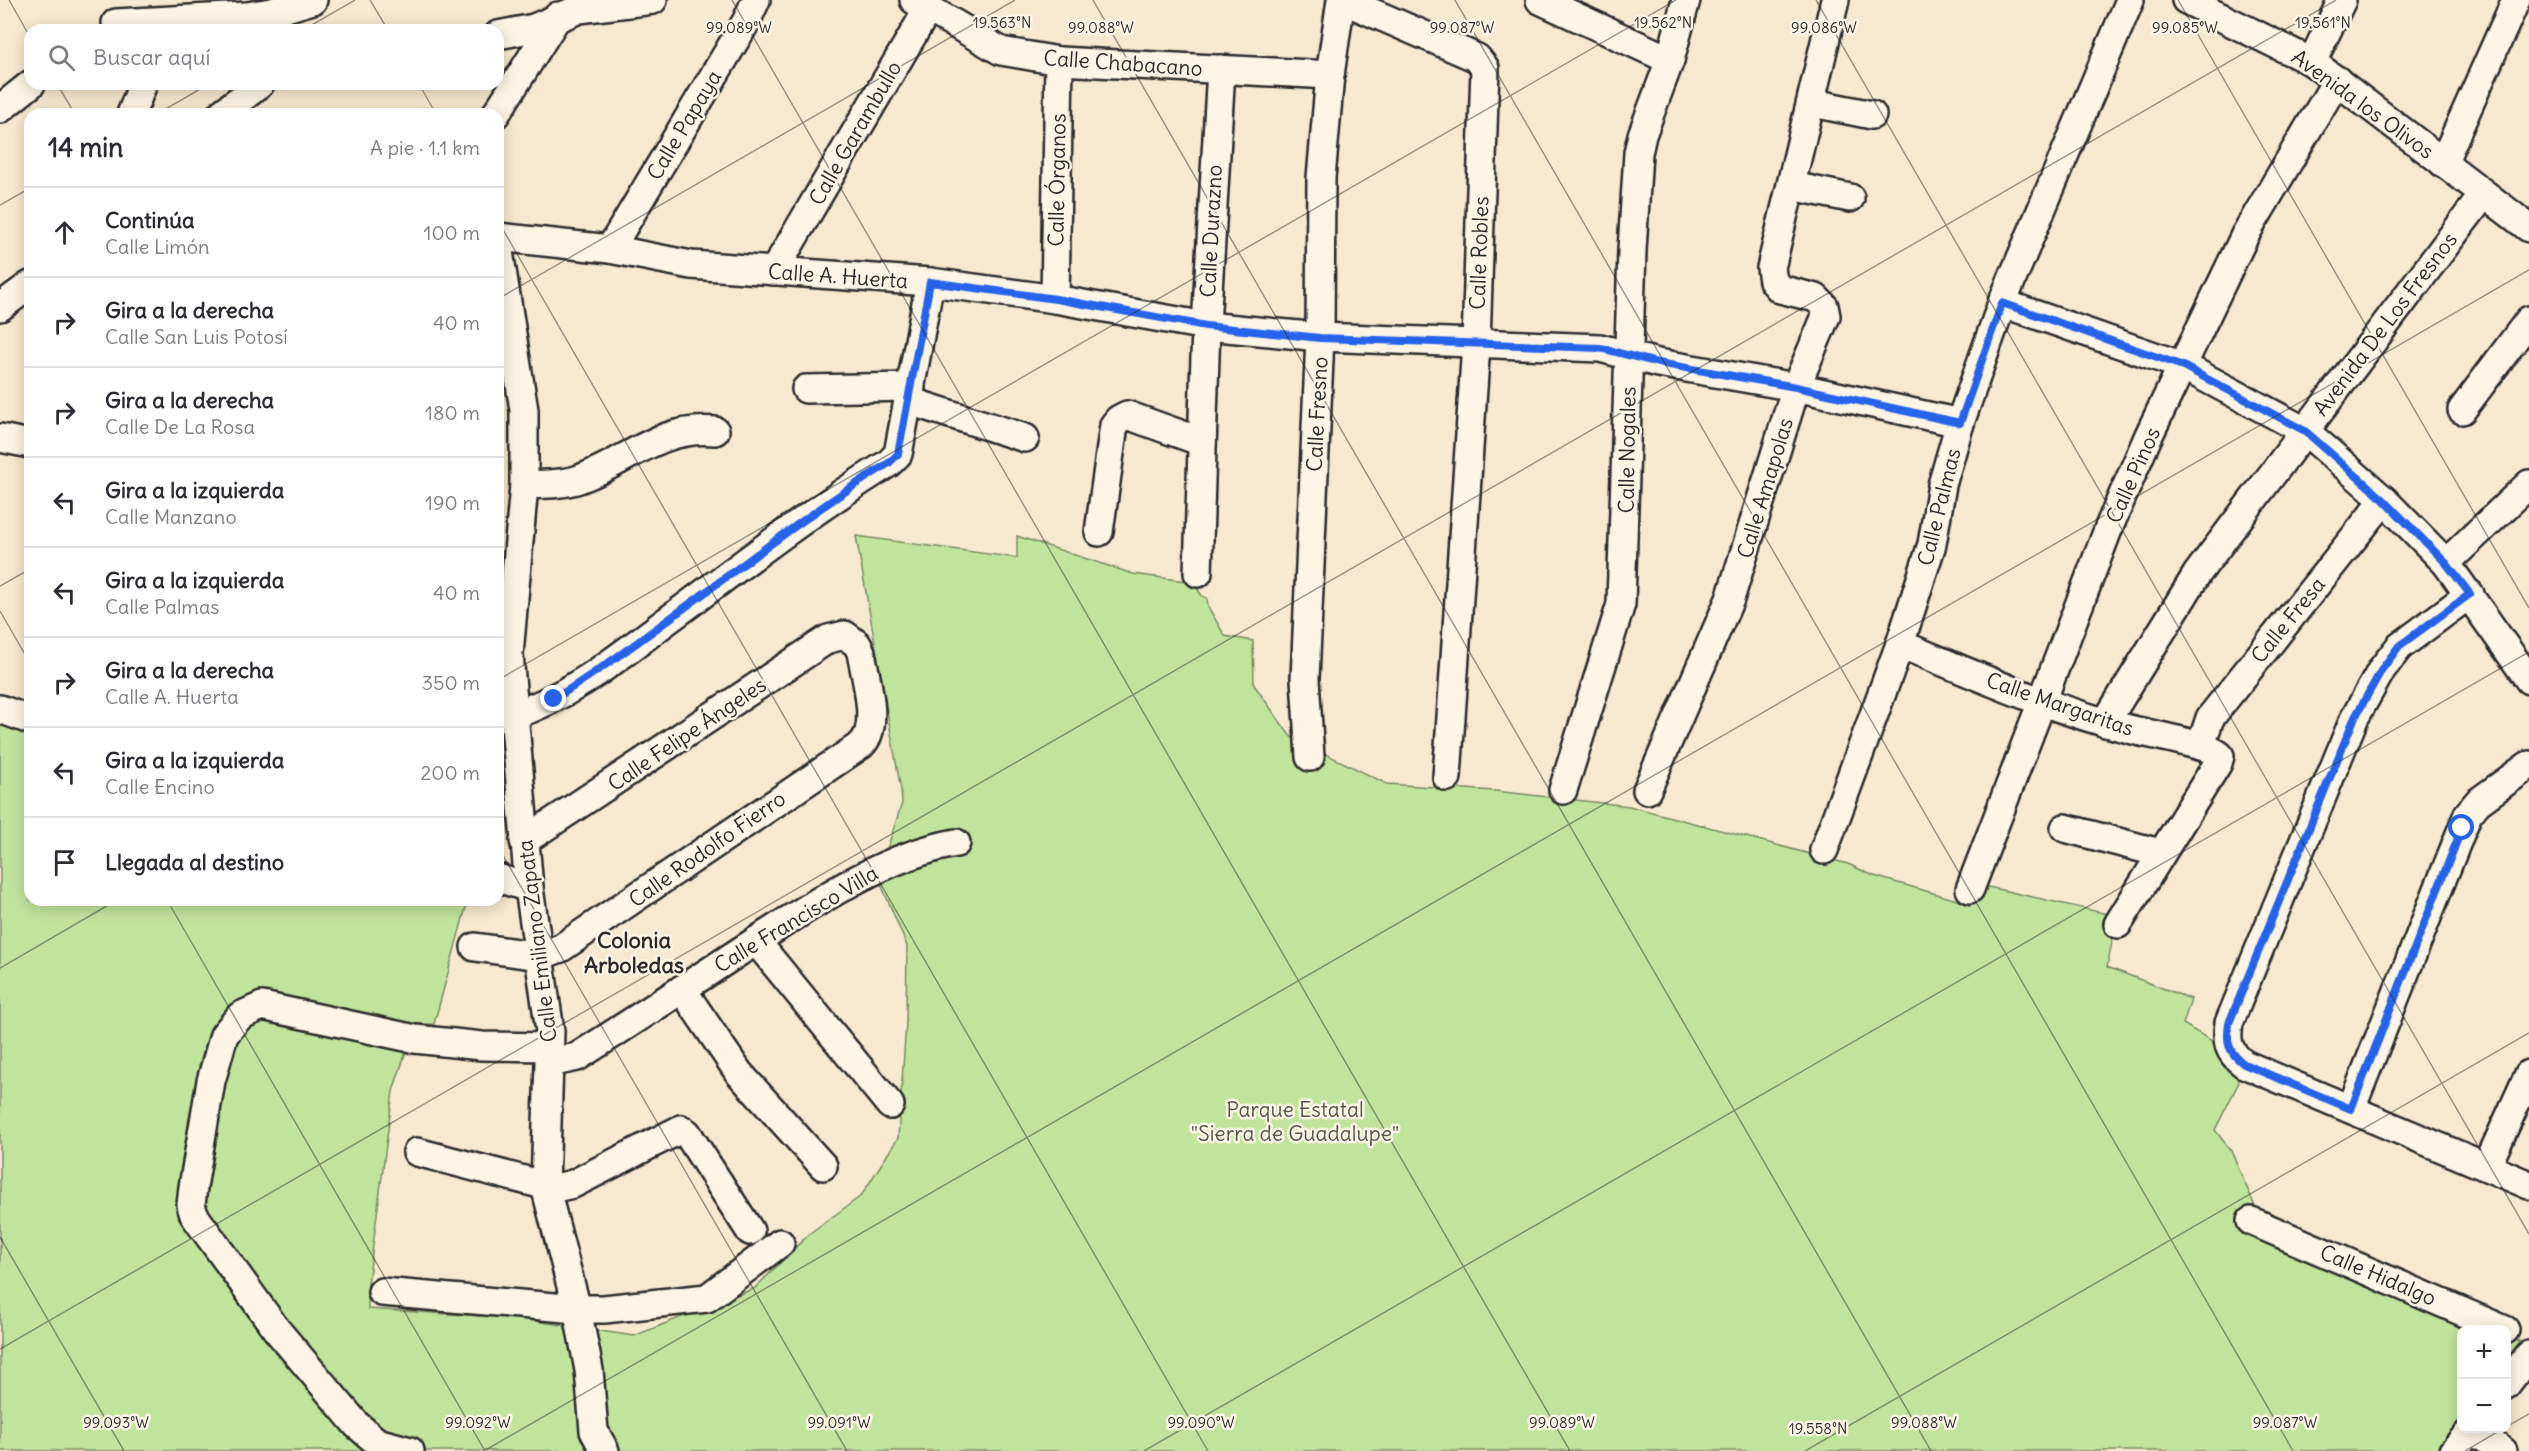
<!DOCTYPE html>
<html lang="es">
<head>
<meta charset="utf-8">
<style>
	body { margin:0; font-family:Delius,sans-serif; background:#f7f7f7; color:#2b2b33 }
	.controls { position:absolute; right:18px; bottom:18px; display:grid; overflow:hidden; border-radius:12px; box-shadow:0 3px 15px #0003 }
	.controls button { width:54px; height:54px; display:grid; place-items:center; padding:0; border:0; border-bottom:2px solid #e1e1e2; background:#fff; color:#2b2b33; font:30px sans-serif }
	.stop { position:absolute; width:18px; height:18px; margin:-14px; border:4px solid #2563eb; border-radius:50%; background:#fff }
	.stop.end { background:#2563eb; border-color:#fff; box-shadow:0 2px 6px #0008 }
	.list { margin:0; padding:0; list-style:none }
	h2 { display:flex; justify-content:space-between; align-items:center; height:78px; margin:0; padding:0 24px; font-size:26px }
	h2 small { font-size:20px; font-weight:400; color:#7c7c81 }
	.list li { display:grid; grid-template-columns:39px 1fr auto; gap:18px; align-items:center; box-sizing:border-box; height:90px; padding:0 24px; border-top:2px solid #e1e1e2 }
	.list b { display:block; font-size:22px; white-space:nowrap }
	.list p { margin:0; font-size:20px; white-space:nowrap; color:#7c7c81 }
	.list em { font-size:20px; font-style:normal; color:#7c7c81 }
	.icon { flex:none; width:33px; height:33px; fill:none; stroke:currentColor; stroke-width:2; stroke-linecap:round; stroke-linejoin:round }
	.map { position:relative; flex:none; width:2529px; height:1451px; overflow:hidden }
	.search { position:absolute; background:#fff; box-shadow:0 3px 15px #0003; left:24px; top:24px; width:480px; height:66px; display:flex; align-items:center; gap:15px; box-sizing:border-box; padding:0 21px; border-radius:18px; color:#7c7c81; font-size:22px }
	.panel { position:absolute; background:#fff; box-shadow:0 3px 15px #0003; left:24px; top:108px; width:480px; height:798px; border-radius:18px }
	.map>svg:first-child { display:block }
	.green { fill:#c1e49d; stroke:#768864; stroke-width:1.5 }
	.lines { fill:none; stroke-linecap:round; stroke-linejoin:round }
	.minor-casing { stroke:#2b2b2b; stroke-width:32 }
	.minor { stroke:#fcf5e5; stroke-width:27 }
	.route { stroke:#2563eb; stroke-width:8 }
	.ticks { fill:none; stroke:#2b2b2b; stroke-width:1.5; stroke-opacity:0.45 }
	.labels { text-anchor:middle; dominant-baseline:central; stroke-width:5; stroke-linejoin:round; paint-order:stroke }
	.street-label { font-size:21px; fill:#2b2b2b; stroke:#fcf5e5 }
	.park-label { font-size:21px; fill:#505948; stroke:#fcf5e5 }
	.neighbourhood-label { font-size:22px; font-weight:bold; fill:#2b2b2b; stroke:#fcf5e5 }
	.ticks-label { font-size:15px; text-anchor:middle; fill:#2b2b2b; stroke:#fcf5e5; stroke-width:5; stroke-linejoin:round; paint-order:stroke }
</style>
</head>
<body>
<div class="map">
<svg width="2529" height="1451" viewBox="0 0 2529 1451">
	<rect width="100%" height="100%" fill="#f6e9cf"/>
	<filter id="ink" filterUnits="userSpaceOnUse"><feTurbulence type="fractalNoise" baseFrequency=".0167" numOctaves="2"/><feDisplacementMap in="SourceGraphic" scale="12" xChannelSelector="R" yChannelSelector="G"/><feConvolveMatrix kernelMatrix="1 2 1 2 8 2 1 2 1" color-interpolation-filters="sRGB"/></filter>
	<g filter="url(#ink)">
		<g class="green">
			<polygon points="856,536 1017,558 1017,536 1133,574 1193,582 1202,596 1207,598 1208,607 1225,636 1253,641 1254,685 1291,737 1387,784 1495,791 1629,806 1848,864 1874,876 1964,902 1970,906 1984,886 2117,916 2107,967 2191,999 2183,1024 2222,1047 2239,1082 2215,1130 2231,1151 2257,1211 2495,1329 2462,1330 2461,1425 2441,1451 0,1451 0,713 30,723 30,900 468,900 434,1024 415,1024 393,1091 368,1284 368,1309 515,1318 634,1336 755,1288 810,1233 861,1196 898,1138 906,1023 907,946 878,877 902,803 901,790"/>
			<polygon points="2507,1335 2526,1345 2507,1369"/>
		</g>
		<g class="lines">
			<defs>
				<g id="minor">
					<polyline points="914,0 1001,51 1059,61 1330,75"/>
					<polyline points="1343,0 1477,58 1485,68 1476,344 1447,777"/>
					<polyline points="1540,0 1670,60"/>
					<polyline points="2186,0 2312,62 2529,228"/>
					<polyline points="116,23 247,16 272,12 313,0"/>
					<polyline points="498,35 534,28 579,9 653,0"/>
					<polyline points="2312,62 2342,0"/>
					<polyline points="1813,103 1872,115"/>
					<polyline points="0,109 31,84"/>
					<polyline points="131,114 143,84"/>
					<polyline points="221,114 260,84"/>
					<polyline points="496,114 558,16"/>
					<polyline points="2443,163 2516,0"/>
					<polyline points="1792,186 1850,198"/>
					<polyline points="498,237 610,249 691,265 930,282 1055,299 1206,326 1320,337 1600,348 1658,363 1796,387 1960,423"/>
					<polyline points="498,245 524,410 524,485 509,654 529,888 550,1031 545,1186 577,1309 589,1370 594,1431 605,1451"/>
					<polyline points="610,249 746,22 756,0"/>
					<polyline points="774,271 928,9"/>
					<polyline points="1055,299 1059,61"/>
					<polyline points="2002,303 2183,366 2305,431 2384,500 2446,563 2529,680"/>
					<polyline points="0,307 30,285"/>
					<polyline points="806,389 911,387"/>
					<polyline points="909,401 1025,438"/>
					<polyline points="2462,410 2529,320"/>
					<polyline points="0,438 30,444"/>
					<path d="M524 485C541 484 562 485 579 479 628 462 658 426 715 431"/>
					<polyline points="1099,532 1114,425 1119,419 1127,415 1202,442"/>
					<polyline points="2446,563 2529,484"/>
					<polyline points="1198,573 1206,326 1221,69"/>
					<path d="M2470 594 2399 647 2382 669 2354 719 2229 1023C2226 1042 2228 1052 2244 1064L2529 1185"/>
					<path d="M1900 644C1975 675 2050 709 2129 729 2147 734 2212 745 2220 756L2218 763 2118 924"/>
					<polyline points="0,709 30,720"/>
					<path d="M498 710 513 715C573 696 622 654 672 617 743 564 813 510 889 463L898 454 930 282"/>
					<polyline points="2105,723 2197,574 2484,194"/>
					<polyline points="2201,745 2210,718 2384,500"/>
					<polyline points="1310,757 1305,679 1320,337 1321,178 1330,75 1341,0"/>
					<polyline points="1563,790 1621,604 1632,250 1638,153 1642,135 1670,60 1686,0"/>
					<polyline points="1647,790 1730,599 1796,387 1826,316 1824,306 1816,298 1780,289 1773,281 1771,268 1835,0"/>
					<polyline points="2065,828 2160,853"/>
					<polyline points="1824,850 1900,644 1932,544 1942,485 1960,423 2002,303 2130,0"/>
					<polyline points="498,878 529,888"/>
					<polyline points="1970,889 2109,527 2148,437 2245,235 2337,80"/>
					<polyline points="756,941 890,1105"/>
					<path d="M475 947 539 956 561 948 861 745C881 727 865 677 861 652L857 644 845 635 828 639 524 841"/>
					<polyline points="682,989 739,1073 823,1166"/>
					<path d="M550 1063 577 1057C632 1022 687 986 742 950 808 908 878 857 956 843"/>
					<polyline points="2351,1109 2468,814 2478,802 2529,765"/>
					<polyline points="417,1152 555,1188 573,1184 681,1129 687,1133 750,1231"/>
					<polyline points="2487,1166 2529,1074"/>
					<polyline points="2251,1221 2505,1330"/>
					<polyline points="382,1292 577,1309 604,1309 707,1298 780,1243"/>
					<polyline points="2506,1385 2529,1355"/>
					<polyline points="2472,1430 2503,1451"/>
					<polyline points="410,1451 377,1442 357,1425 276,1329 194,1215 191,1205 193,1187 211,1081 224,1035 240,1016 262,1006 415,1039 482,1046 550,1047"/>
					<polyline points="2453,1451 2473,1428"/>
				</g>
			</defs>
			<use href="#minor" class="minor-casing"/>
			<use href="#minor" class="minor"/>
		</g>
	</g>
	<g class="lines" filter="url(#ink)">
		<path class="route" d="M554 699C669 626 773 535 889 463L898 454 930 282 1056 299 1206 326 1320 338 1600 348 1658 363 1796 387 1960 423 2002 303 2183 366 2305 431 2384 500 2446 563 2470 594 2399 646 2382 669 2354 719 2229 1023C2226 1042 2228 1052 2244 1064L2351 1109 2462 828"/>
	</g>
	<path class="ticks" d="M9 0 30 37M370 0 388 30M732 0 1570 1451M1093 0 1931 1451M1455 0 2293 1451M1816 0 2529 1234M2178 0 2529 608M303 30 355 0M57 84 75 114M419 84 436 114M157 114 209 84M0 205 30 188M498 221 1208 1451M498 299 1015 0M0 586 30 569M0 611 30 663M498 680 1676 0M498 847 847 1451M167 900 485 1451M0 968 117 900M0 1237 124 1451M0 1349 2336 0M2506 1427 2529 1414M484 1451 2529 270M1144 1451 2529 652M1805 1451 2529 1033M2465 1451 2504 1428"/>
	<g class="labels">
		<g class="street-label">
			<text transform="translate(1123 63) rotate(4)">Calle Chabacano</text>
			<text transform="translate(2363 104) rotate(36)">Avenida los Olivos</text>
			<text transform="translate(684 125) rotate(-59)">Calle Papaya</text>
			<text transform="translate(855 133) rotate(-60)">Calle Garambullo</text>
			<text transform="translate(1057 180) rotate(-89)">Calle Órganos</text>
			<text transform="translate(1211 231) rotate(-87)">Calle Durazno</text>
			<text transform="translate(1479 253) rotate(-88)">Calle Robles</text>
			<text transform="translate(838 276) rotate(4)">Calle A. Huerta</text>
			<text transform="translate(2385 324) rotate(-53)">Avenida De Los Fresnos</text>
			<text transform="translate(1317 414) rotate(-87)">Calle Fresno</text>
			<text transform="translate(1627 450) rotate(-89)">Calle Nogales</text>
			<text transform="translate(2133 475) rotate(-66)">Calle Pinos</text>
			<text transform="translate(1765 488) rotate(-73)">Calle Amapolas</text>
			<text transform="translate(1939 507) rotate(-76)">Calle Palmas</text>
			<text transform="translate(2288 620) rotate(-51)">Calle Fresa</text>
			<text transform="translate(2060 704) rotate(19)">Calle Margaritas</text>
			<text transform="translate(687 734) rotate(-34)">Calle Felipe Ángeles</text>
			<text transform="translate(707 849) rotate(-35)">Calle Rodolfo Fierro</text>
			<text transform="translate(796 919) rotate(-31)">Calle Francisco Villa</text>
			<text transform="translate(537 941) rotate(-97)">Calle Emiliano Zapata</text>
			<text transform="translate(2378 1275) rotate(23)">Calle Hidalgo</text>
		</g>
		<g class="park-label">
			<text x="1295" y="1109">Parque Estatal<tspan x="1295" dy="24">"Sierra de Guadalupe"</tspan></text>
		</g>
		<g class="neighbourhood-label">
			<text x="634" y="940">Colonia<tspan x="634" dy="25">Arboledas</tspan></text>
		</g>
	</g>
	<g class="ticks-label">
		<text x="1663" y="28">19.562°N</text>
		<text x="2323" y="28">19.561°N</text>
		<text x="1002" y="28">19.563°N</text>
		<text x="739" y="33">99.089°W</text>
		<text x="1101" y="33">99.088°W</text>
		<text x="1462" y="33">99.087°W</text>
		<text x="2185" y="33">99.085°W</text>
		<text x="1824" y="33">99.086°W</text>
		<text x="116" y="1428">99.093°W</text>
		<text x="478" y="1428">99.092°W</text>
		<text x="839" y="1428">99.091°W</text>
		<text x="1201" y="1428">99.090°W</text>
		<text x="1562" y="1428">99.089°W</text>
		<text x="1924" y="1428">99.088°W</text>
		<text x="2285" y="1428">99.087°W</text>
		<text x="1818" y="1434">19.558°N</text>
	</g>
</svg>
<div class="controls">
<button>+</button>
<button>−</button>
</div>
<div class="stop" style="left:2462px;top:828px"></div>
<div class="stop end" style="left:554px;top:699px"></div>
<div class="search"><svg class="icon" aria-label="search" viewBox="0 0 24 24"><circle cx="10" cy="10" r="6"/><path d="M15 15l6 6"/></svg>Buscar aquí</div>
<section class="panel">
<h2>14 min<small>A pie · 1.1 km</small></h2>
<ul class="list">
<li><svg class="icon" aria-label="ahead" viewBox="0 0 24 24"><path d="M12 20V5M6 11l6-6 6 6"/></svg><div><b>Continúa</b><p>Calle Limón</p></div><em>100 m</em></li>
<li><svg class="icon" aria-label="right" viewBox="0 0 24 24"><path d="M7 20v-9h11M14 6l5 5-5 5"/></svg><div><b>Gira a la derecha</b><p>Calle San Luis Potosí</p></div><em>40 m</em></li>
<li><svg class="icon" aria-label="right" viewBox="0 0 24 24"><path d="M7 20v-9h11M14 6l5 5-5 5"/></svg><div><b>Gira a la derecha</b><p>Calle De La Rosa</p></div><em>180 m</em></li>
<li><svg class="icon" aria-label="left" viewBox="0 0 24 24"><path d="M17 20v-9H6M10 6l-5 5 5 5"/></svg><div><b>Gira a la izquierda</b><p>Calle Manzano</p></div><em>190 m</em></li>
<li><svg class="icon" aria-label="left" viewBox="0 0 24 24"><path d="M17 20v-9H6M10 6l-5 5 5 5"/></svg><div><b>Gira a la izquierda</b><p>Calle Palmas</p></div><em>40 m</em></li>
<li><svg class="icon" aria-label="right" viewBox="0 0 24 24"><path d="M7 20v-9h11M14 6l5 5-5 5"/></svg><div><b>Gira a la derecha</b><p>Calle A. Huerta</p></div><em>350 m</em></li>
<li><svg class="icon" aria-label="left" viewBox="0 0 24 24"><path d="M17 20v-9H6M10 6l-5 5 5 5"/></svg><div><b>Gira a la izquierda</b><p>Calle Encino</p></div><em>200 m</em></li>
<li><svg class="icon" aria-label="arrive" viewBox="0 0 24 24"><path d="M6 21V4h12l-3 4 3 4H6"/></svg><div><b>Llegada al destino</b></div></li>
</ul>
</section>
</div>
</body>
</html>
